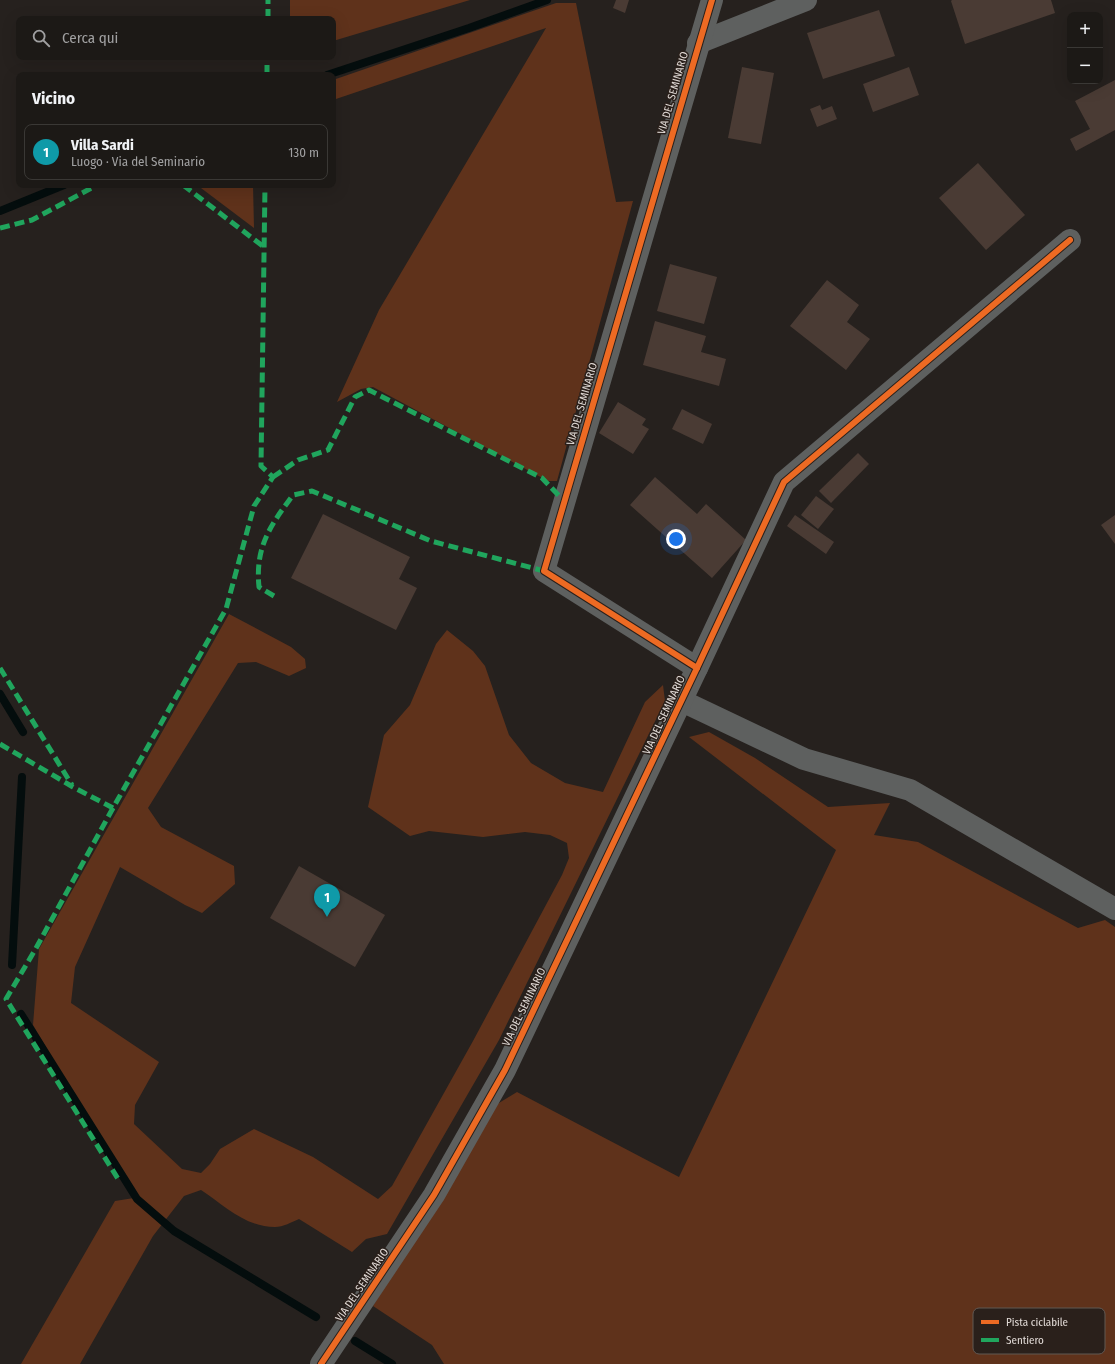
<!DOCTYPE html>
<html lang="it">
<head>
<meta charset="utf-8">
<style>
	body { margin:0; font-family:"Fira Sans Condensed",sans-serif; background:#25221f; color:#f1f3f6 }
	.controls { position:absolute; right:12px; top:12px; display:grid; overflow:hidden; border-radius:8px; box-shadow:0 4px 16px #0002 }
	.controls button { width:36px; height:36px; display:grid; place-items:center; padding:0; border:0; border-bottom:1px solid #3a3835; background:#1c1916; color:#f1f3f6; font:20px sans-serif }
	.you { position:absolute; left:676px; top:539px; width:14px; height:14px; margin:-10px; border:3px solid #fff; border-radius:50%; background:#1a73e8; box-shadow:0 0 0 6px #1a73e833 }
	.badge { display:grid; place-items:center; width:26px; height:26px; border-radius:50%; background:#db2777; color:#fff; font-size:13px; font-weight:700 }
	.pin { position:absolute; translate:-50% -33px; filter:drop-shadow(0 1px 2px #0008) }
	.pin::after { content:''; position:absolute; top:21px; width:14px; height:12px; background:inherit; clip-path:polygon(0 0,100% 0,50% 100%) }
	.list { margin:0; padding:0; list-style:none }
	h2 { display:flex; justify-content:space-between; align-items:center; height:52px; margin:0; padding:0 16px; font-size:17px }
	h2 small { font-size:13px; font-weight:400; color:#a0a0a1 }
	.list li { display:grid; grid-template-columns:26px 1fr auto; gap:12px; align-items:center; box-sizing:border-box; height:56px; margin:0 8px 8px; padding:0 8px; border:1px solid #3a3835; border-radius:8px }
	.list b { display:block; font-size:15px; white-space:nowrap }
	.list p { margin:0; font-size:13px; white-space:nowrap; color:#a0a0a1 }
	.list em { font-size:13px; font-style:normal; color:#a0a0a1 }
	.icon { flex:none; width:22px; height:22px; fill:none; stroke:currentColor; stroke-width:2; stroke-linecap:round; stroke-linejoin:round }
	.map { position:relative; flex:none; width:1115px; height:1364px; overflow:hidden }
	.search { position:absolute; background:#1c1916; box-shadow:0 4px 16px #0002; left:16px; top:16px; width:320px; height:44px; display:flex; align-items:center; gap:10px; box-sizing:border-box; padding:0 14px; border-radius:8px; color:#a0a0a1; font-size:15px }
	.panel { position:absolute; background:#1c1916; box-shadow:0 4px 16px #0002; left:16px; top:72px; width:320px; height:116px; border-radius:8px }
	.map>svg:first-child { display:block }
	.green { fill:#5f321b }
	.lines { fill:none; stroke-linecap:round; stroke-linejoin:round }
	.stream { stroke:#040d0d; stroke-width:8 }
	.building { fill:#4a3b34 }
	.minor { stroke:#5e605f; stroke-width:22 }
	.quiet { stroke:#20a55d; stroke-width:5; stroke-dasharray:10 5; stroke-linecap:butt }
	.cycleway-casing { stroke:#2a201b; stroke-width:8 }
	.cycleway { stroke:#ed6a23; stroke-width:6 }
	.labels { text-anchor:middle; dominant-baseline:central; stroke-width:3; stroke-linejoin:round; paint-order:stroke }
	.street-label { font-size:11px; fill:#e1dad6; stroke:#2a201b }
	.key { fill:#2a201b; stroke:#615853; stroke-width:1 }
	.key-label { font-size:11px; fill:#e1dad6 }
</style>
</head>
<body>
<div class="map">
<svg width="1115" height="1364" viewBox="0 0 1115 1364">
	<rect width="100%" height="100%" fill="#26211e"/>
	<g class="green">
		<polygon points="290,0 470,0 333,41 333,19 290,19"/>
		<polygon points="556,3 576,3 616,202 633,201 557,481 548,481 373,387 361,389 337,402 379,310 546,28 333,100 333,80"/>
		<polygon points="197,185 253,185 254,228"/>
		<path d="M229 614 291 647 305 659 306 668 289 676 256 662 238 663 148 808 161 827 234 866 235 884 202 913 185 905 120 867 75 967 71 1003 159 1062 135 1105 134 1124 182 1169 201 1173 210 1164 220 1149 254 1129 313 1157 378 1199 392 1186 473 1041 562 875 569 858 567 843 550 835 525 832 483 837 429 831 410 836 368 807 384 735 410 705 436 644 447 630 473 651 485 666 509 735 531 763 565 783 603 792 645 702 663 685 665 701 499 1040 387 1234 366 1239 352 1252 299 1219C292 1222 283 1227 275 1227 245 1227 224 1205 201 1190L184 1196 153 1236 80 1364H21L115 1201 134 1198 33 1025 39 949Z"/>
		<polygon points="709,732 755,758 828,807 890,803 874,835 918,842 1078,928 1105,920 1115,927 1115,1364 444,1364 432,1345 373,1306 494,1106 517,1092 679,1177 836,850 689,737"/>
	</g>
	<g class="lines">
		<g class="stream">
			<polyline points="327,75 469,28 547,0"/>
			<polyline points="0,211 64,185"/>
			<polyline points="0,694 23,732"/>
			<polyline points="12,965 22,777"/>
			<polyline points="21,1014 137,1199 174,1231 316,1317"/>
			<polyline points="355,1341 392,1364"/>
		</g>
	</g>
	<g class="building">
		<polygon points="616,0 629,0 625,13 613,8"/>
		<polygon points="952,0 1051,0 1055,13 965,44 951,1"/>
		<polygon points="879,10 895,56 823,79 807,33"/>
		<polygon points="742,67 774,73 761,144 728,138"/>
		<polygon points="909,67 919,95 873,112 863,84"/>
		<polygon points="1115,80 1115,130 1076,151 1070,139 1090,129 1075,101"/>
		<polygon points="820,105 822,110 832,106 837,119 817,127 810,109"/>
		<polygon points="978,163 1025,215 986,250 939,198"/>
		<polygon points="670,264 717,277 704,324 657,311"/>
		<polygon points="827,280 859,305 847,322 870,339 846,370 790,326"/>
		<polygon points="655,321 706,336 701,352 726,359 719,386 643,365"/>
		<polygon points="618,402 646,419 642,425 649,429 633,454 599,433"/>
		<polygon points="682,409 712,424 703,444 672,429"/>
		<polygon points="858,453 869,464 831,503 819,491"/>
		<polygon points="655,477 697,514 706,504 746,540 712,578 630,505"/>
		<polygon points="816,496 834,509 818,529 801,515"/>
		<polygon points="323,514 410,557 399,579 417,588 396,630 291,578"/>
		<polygon points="795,515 834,542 826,554 787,526"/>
		<polygon points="1115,515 1115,544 1101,525"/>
		<polygon points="299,866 385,915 355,967 270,918"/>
	</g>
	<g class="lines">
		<g class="minor">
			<polyline points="698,43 806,0"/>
			<polyline points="697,668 784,482 1070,240"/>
			<polyline points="682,701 804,759 910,790 1115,909"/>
			<polyline points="321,1364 434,1195 505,1070 697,668 544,571 712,0"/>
		</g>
		<g class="quiet">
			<polyline points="268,19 268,0"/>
			<polyline points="267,75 267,57"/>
			<polyline points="183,185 264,247"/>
			<polyline points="0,228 32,220 97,185"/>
			<polyline points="273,477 298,460 328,450 355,397 369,390 542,478 564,501"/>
			<path d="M274 596 259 587C255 547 270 526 293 495L312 491 431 541 544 571"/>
			<polyline points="0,668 72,785"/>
			<polyline points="0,744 73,787 113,808 226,609 254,506 273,477 261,466 265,185"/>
			<polyline points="113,808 35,950 6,999 120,1182"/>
		</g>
		<defs>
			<g id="cycleway">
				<polyline points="697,668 784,482 1070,240"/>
				<polyline points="321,1364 434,1195 505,1070 697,668 544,571 712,0"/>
			</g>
		</defs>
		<use href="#cycleway" class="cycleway-casing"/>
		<use href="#cycleway" class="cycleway"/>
	</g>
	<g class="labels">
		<g class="street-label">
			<text transform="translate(673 93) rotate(-74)">VIA DEL SEMINARIO</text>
			<text transform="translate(582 404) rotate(-74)">VIA DEL SEMINARIO</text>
			<text transform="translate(664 715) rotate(-65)">VIA DEL SEMINARIO</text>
			<text transform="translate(524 1007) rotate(-64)">VIA DEL SEMINARIO</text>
			<text transform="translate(362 1285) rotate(-56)">VIA DEL SEMINARIO</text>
		</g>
	</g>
	<rect x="973" y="1308" width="132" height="46" rx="6" class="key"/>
	<rect x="981" y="1320" width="18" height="4" fill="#ed6a23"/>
	<rect x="981" y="1338" width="18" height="4" fill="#20a55d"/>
	<g class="key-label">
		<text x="1006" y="1326">Pista ciclabile</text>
		<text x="1006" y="1344">Sentiero</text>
	</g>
</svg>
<div class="controls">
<button>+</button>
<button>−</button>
</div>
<div class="you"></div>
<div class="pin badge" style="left:327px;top:917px;background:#0f9aa8">1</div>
<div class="search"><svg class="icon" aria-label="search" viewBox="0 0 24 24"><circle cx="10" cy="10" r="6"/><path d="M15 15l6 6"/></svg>Cerca qui</div>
<section class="panel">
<h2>Vicino<small></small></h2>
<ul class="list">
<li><span class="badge" style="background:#0f9aa8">1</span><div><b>Villa Sardi</b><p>Luogo · Via del Seminario</p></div><em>130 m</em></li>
</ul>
</section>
</div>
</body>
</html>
